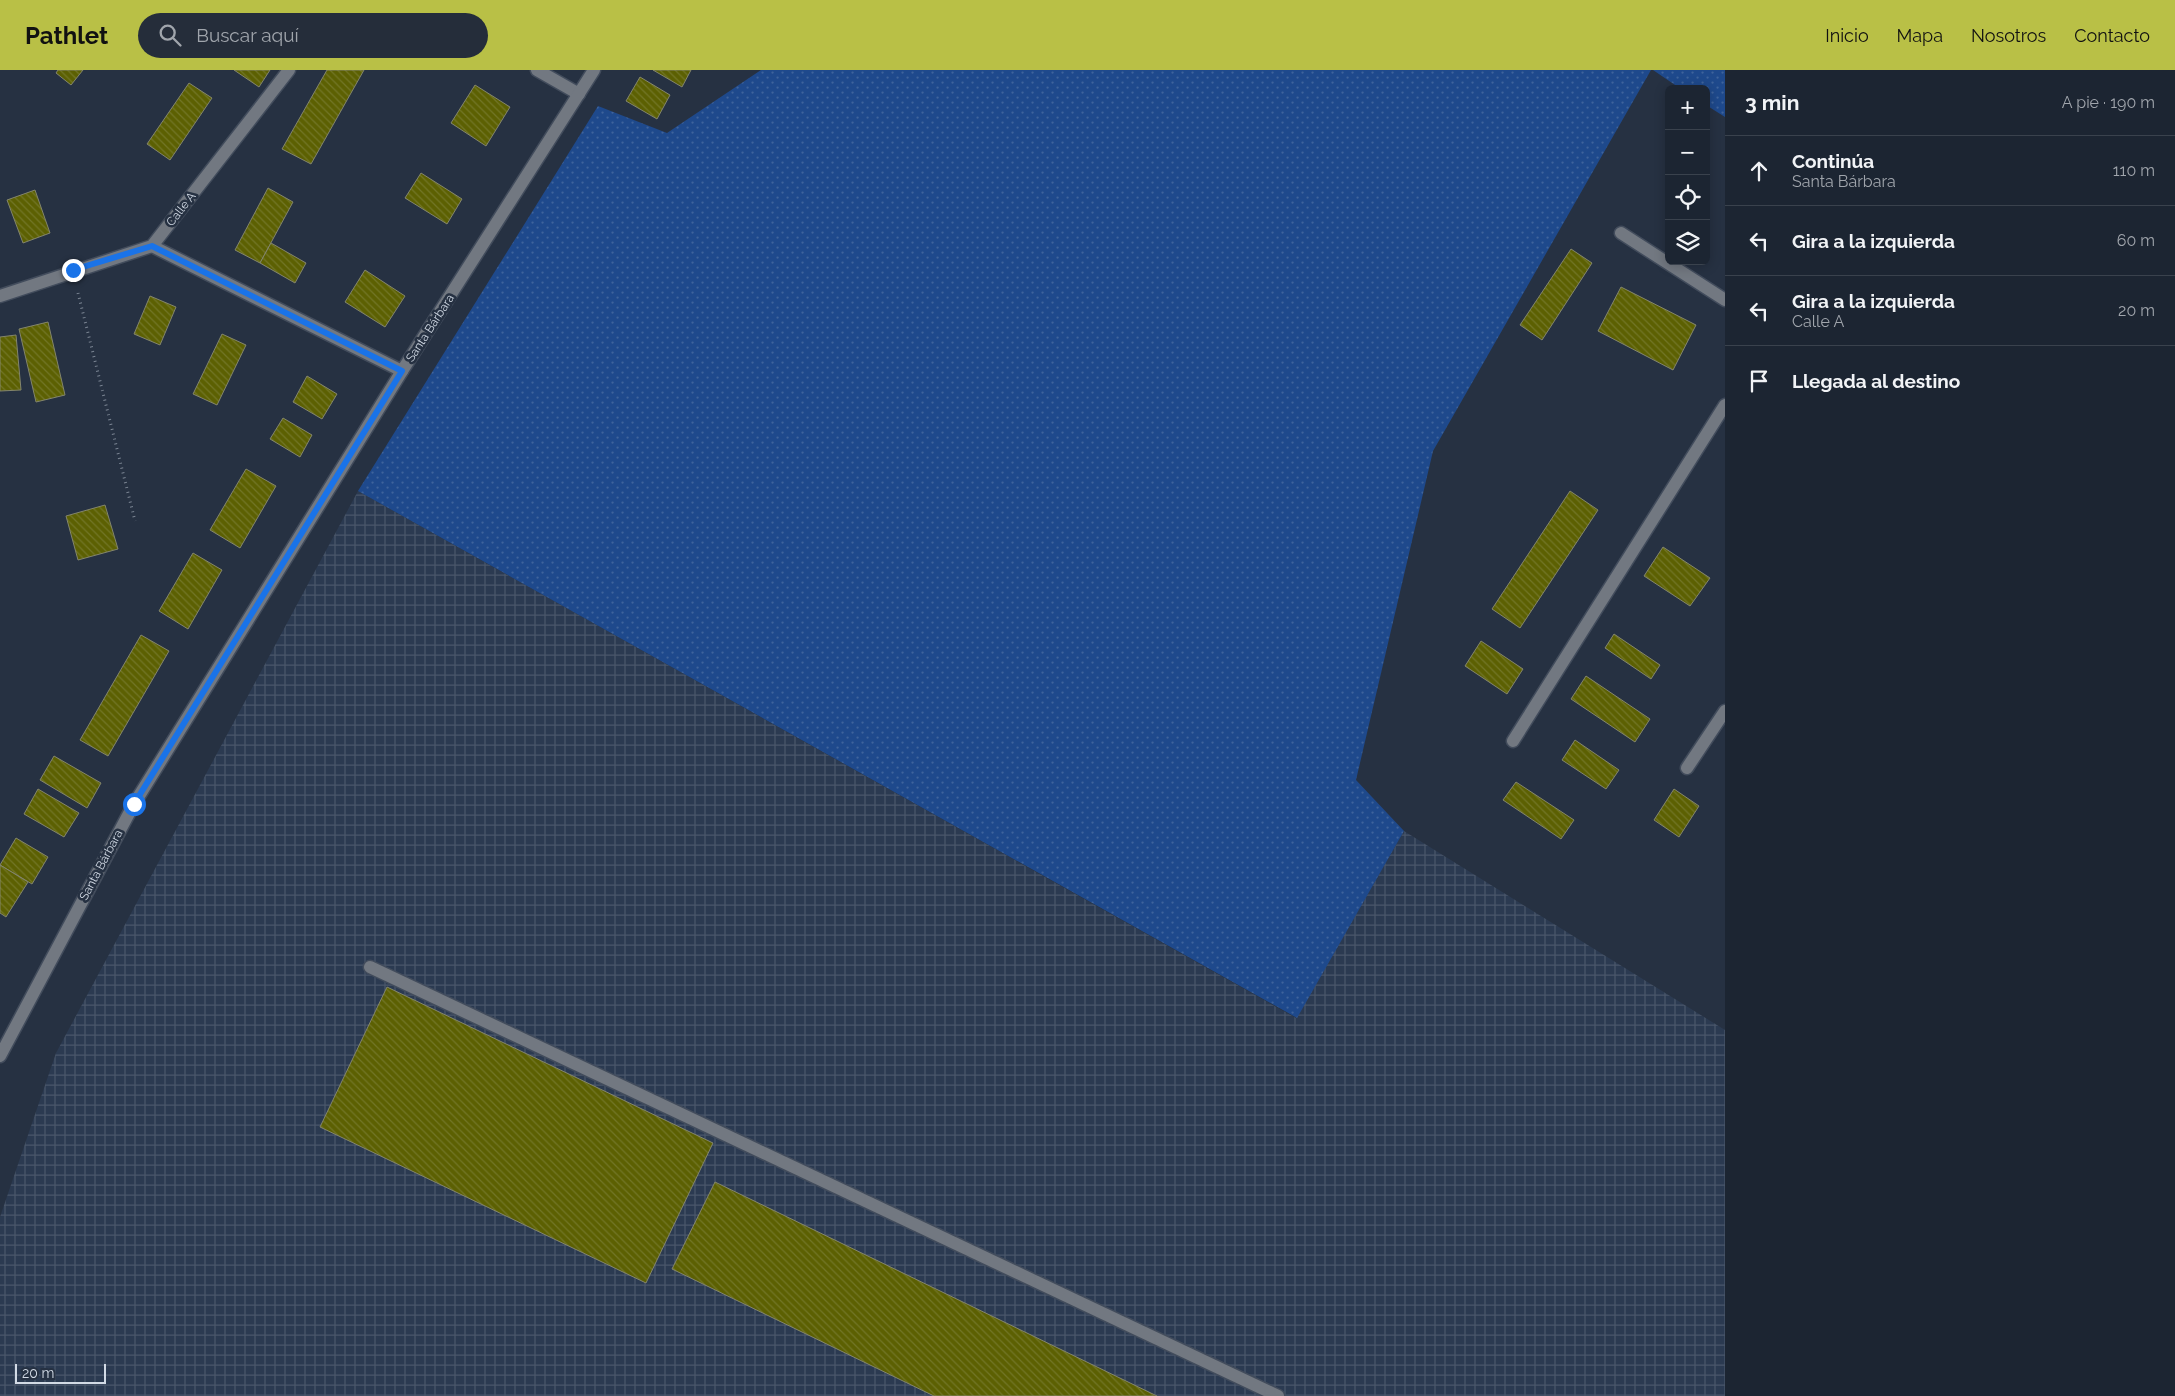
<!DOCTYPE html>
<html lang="es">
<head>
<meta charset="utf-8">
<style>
	body { margin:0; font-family:Raleway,sans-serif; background:#252d3a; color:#f1f3f6 }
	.controls { position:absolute; right:15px; top:15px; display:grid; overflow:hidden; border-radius:8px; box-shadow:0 2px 12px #0003 }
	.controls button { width:45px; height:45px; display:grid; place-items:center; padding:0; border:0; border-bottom:1px solid #3a424d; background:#1c2532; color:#f1f3f6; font:25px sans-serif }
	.scale { position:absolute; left:15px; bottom:12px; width:91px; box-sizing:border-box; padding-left:5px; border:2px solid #d2dae5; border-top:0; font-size:14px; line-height:18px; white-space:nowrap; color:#d2dae5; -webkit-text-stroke:4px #263142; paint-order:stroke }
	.stop { position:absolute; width:15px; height:15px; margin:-11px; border:4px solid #1a73e8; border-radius:50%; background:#fff }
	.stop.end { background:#1a73e8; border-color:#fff; box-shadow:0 1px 5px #0008 }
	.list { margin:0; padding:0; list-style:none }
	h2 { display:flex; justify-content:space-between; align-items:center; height:65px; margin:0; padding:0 20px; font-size:21px }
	h2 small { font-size:16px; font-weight:400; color:#a0a5ac }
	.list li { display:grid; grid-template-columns:32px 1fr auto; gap:15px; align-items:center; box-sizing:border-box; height:70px; padding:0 20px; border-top:1px solid #3a424d }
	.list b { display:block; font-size:19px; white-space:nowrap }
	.list p { margin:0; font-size:16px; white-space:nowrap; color:#a0a5ac }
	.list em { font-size:16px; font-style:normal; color:#a0a5ac }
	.icon { flex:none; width:28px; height:28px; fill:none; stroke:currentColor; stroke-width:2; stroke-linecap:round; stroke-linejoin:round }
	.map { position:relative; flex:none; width:1725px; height:1326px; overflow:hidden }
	header { display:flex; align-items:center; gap:30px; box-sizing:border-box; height:70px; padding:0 25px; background:#b9c046; color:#111 }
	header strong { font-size:24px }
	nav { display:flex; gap:28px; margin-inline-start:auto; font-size:18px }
	.search { width:350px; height:45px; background:#252d3a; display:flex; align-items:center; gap:12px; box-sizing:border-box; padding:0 18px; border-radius:28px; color:#a0a5ac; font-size:19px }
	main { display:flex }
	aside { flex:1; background:#1c2532 }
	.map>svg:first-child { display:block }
	.industrial { fill:url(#industrial-grid) }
	.green { fill:url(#green-dots) }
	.building { fill:url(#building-back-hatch); stroke:#83856d }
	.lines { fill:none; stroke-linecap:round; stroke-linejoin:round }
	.minor-casing { stroke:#424c5c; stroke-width:15 }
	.path { stroke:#7b8593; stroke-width:3; stroke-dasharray:1 4; stroke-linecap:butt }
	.minor { stroke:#727881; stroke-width:12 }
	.route { stroke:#1a73e8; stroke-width:6 }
	.labels { text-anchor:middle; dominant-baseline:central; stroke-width:5; stroke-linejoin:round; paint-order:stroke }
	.street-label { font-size:12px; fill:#d2dae5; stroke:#263142 }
</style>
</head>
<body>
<header>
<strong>Pathlet</strong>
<div class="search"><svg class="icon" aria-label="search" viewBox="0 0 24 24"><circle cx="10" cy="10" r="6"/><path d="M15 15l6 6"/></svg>Buscar aquí</div>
<nav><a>Inicio</a><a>Mapa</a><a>Nosotros</a><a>Contacto</a></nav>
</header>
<main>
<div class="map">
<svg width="1725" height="1326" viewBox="0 0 1725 1326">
	<defs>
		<pattern id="industrial-grid" width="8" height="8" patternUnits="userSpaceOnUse" patternTransform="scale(1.25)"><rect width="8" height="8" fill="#2b3a51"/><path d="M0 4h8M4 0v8" fill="none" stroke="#49566a"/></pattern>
		<pattern id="green-dots" width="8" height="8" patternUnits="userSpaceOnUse" patternTransform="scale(1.25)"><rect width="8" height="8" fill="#1e498c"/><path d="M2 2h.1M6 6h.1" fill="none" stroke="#3e639c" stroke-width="1.8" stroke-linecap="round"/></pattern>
		<pattern id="building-back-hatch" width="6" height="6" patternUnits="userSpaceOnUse" patternTransform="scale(1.25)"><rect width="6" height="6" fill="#5c6002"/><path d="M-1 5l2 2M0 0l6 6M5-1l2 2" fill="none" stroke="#727627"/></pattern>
	</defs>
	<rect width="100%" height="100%" fill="#263142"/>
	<polygon class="industrial" points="358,421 1296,948 1404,761 1725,960 1725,1326 0,1326 0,1147 56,983"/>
	<g class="green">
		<polygon points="761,0 1651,0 1433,381 1356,710 1404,761 1297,948 358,421 598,36 667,63"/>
		<polygon points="1653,0 1725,0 1725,47 1706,35 1706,19 1681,19"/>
	</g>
	<g class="building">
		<polygon points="58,0 83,0 71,15 56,3"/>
		<polygon points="234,0 270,0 259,17"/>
		<polygon points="327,0 364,0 311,94 282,79"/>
		<polygon points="653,0 691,0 682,17"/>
		<polygon points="640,7 670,25 657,49 626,31"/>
		<polygon points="189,13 212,28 170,90 147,74"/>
		<polygon points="475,15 510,37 486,76 451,53"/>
		<polygon points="421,103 462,129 447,154 405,128"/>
		<polygon points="268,118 293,132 260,193 235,180"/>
		<polygon points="35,120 50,163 23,173 7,130"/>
		<polygon points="271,173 306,193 295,213 260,193"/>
		<polygon points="1571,179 1592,193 1542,270 1520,255"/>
		<polygon points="365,200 405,226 385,257 345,232"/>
		<polygon points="1621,217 1696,255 1673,300 1598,261"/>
		<polygon points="150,226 176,237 160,275 134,264"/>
		<polygon points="48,252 65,325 36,332 19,259"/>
		<polygon points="222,264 246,275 217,335 193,324"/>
		<polygon points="16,265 21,320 0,321 0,267"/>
		<polygon points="307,306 337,324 322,349 293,332"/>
		<polygon points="283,348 312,365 300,387 270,369"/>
		<polygon points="246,399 276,416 240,478 210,460"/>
		<polygon points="1570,421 1598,440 1520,558 1492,539"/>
		<polygon points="105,435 118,479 78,490 66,446"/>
		<polygon points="1663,477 1710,508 1690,536 1644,506"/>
		<polygon points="193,483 222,500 188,559 159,541"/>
		<polygon points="1614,564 1660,595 1651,609 1605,578"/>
		<polygon points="141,565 169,581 108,686 80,670"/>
		<polygon points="1481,571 1523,599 1507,624 1465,596"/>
		<polygon points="1586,606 1650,649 1635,672 1571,629"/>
		<polygon points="1575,670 1619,700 1606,719 1562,690"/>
		<polygon points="54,686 101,713 87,738 40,710"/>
		<polygon points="1516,712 1574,750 1561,769 1503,730"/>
		<polygon points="38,719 79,743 64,767 24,744"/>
		<polygon points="1674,719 1699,736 1679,767 1654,750"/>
		<polygon points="16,768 48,787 32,814 0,795"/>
		<polygon points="0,795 28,812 6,847 0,843"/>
		<polygon points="387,917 713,1073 646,1213 320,1057"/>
		<polygon points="715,1112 1157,1326 934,1326 672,1199"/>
	</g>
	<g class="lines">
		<defs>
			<g id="minor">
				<polyline points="537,0 579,24"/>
				<polyline points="1621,163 1725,230"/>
				<polyline points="152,176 402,301"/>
				<polyline points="0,226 152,176 289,0"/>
				<polyline points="1513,671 1725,335"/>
				<polyline points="1687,698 1725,641"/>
				<polyline points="370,897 1278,1326"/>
				<polyline points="0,986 134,734 402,301 594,0"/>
			</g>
		</defs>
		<use href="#minor" class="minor-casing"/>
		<polyline class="path" points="78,223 135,451"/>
		<use href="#minor" class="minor"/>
	</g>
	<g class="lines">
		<polyline class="route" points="73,200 152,176 402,301 134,734"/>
	</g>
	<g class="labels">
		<g class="street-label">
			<text transform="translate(181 139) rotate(-52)">Calle A</text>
			<text transform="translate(430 258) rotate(-57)">Santa Bárbara</text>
			<text transform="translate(101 795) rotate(-62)">Santa Bárbara</text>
		</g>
	</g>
</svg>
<div class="controls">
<button>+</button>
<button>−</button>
<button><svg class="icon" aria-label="locate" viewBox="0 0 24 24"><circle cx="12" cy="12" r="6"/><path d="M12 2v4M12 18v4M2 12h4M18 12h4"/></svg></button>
<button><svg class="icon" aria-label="layers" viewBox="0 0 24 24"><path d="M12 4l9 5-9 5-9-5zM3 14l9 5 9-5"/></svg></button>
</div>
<div class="scale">20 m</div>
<div class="stop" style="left:134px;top:734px"></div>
<div class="stop end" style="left:73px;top:200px"></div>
</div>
<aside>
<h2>3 min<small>A pie · 190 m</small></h2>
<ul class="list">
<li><svg class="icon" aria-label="ahead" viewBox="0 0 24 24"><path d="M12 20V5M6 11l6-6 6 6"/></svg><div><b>Continúa</b><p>Santa Bárbara</p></div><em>110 m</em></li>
<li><svg class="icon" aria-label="left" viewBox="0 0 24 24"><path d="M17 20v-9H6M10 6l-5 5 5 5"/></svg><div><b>Gira a la izquierda</b></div><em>60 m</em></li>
<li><svg class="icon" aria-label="left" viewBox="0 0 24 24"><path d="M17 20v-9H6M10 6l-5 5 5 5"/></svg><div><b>Gira a la izquierda</b><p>Calle A</p></div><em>20 m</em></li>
<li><svg class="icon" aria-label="arrive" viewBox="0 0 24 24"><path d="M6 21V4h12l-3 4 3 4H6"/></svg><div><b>Llegada al destino</b></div></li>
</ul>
</aside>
</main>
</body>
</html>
